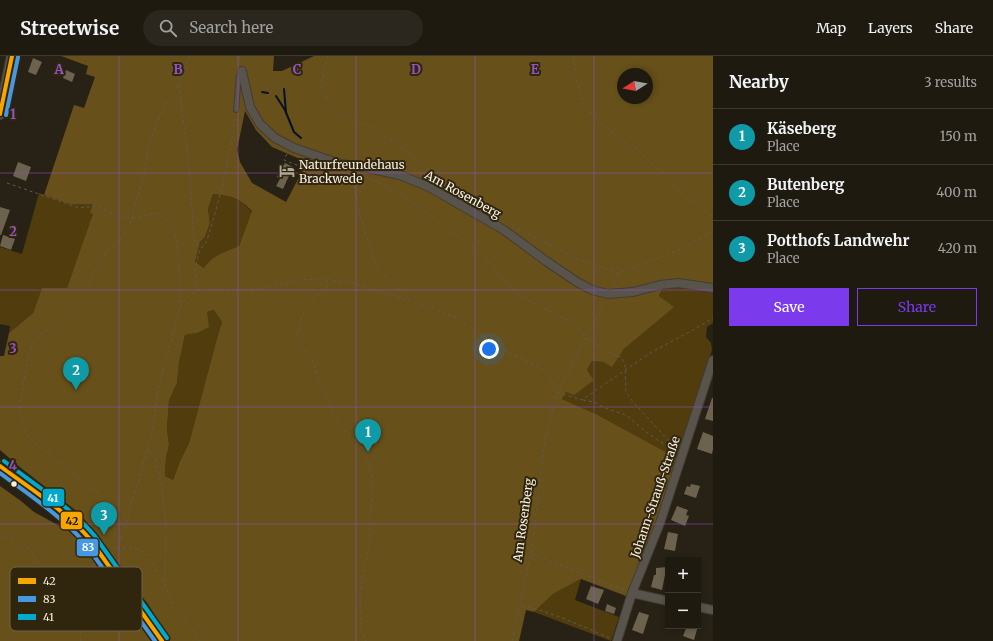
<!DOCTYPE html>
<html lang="en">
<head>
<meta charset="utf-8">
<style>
	body { margin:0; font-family:Merriweather,serif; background:#2b271e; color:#f1f3f6 }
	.controls { position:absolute; right:12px; bottom:12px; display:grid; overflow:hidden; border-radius:0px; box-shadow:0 2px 6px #0003 }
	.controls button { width:36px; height:36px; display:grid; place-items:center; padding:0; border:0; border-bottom:1px solid #3c3830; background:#1e1a10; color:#f1f3f6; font:20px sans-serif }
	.compass { position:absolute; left:617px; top:12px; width:36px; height:36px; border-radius:50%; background:#1e1a10; box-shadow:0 2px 6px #0003; rotate:259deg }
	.you { position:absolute; left:489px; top:293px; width:14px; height:14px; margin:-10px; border:3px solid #fff; border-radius:50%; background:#1a73e8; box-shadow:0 0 0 6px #1a73e833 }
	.badge { display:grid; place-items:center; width:26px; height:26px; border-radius:50%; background:#7c3aed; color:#fff; font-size:13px; font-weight:700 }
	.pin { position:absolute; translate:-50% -33px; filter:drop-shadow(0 1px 2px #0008) }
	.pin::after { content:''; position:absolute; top:21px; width:14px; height:12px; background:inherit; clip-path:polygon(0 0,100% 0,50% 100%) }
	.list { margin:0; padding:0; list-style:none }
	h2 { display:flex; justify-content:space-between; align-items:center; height:52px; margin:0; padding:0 16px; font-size:17px }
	h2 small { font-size:13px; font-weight:400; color:#a1a19f }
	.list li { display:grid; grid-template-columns:26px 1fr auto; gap:12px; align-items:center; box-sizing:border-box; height:56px; padding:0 16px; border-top:1px solid #3c3830 }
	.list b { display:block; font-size:15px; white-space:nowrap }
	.list p { margin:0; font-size:13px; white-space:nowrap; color:#a1a19f }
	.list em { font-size:13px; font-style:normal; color:#a1a19f }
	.actions { display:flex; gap:8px; padding:12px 16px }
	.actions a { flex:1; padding:9px 0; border:1px solid #7c3aed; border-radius:0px; text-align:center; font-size:14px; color:#7c3aed }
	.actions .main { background:#7c3aed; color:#fff }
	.icon { flex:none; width:22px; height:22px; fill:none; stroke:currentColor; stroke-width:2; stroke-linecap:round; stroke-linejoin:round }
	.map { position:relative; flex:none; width:713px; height:585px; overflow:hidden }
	header { display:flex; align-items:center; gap:24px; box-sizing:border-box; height:56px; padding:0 20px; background:#1e1a10; border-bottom:1px solid #3c3830 }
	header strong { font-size:19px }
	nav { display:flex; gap:22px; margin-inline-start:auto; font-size:14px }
	.search { width:280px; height:36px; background:#2b271e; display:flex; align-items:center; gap:10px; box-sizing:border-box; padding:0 14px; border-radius:22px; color:#a1a19f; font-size:15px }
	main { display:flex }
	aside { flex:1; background:#1e1a10 }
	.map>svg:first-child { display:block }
	.green { fill:#503c0d }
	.forest { fill:#675019; fill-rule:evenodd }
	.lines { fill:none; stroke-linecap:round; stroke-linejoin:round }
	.stream { stroke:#041320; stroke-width:2 }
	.building { fill:#6c624e }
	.service-casing { stroke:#433d34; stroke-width:6 }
	.minor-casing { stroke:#433d34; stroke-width:10 }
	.tertiary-casing { stroke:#433d34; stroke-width:12 }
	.path { stroke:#5e5a52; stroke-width:1; stroke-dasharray:3 3; stroke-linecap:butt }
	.service { stroke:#58534b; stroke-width:4 }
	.minor { stroke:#58534b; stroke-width:8 }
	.tertiary { stroke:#58534b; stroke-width:10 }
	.bus-1-casing { stroke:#30260e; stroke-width:7 }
	.bus-2-casing { stroke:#30260e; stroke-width:7 }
	.bus-3-casing { stroke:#30260e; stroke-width:7 }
	.bus-1 { stroke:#f7a600; stroke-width:4 }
	.bus-2 { stroke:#4699e1; stroke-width:4 }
	.bus-3 { stroke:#00a9ce; stroke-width:4 }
	.grid { fill:none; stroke:#9453c6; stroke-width:1; stroke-opacity:0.55 }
	.bus-dot { fill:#f7f0e2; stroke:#30260e; stroke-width:1.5 }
	.labels { text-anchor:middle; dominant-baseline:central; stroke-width:4; stroke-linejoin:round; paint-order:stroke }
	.poi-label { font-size:12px; fill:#f7f0e2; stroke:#30260e; text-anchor:start }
	.street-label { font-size:12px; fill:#f7f0e2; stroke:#30260e }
	.key { fill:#30260e; stroke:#6c634e; stroke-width:1 }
	.key-label { font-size:11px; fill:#f7f0e2 }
	.grid-label { font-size:13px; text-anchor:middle; font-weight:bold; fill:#9453c6; stroke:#30260e; stroke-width:4; stroke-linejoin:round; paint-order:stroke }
	.line-badge { stroke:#30260e; stroke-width:1.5 }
	.badge-label { font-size:11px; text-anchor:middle; font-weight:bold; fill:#fff }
	.pale-badge-label { font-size:11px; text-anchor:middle; font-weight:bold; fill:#111 }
</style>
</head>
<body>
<header>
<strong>Streetwise</strong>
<div class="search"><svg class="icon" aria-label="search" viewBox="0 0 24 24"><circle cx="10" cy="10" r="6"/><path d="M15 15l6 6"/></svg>Search here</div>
<nav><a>Map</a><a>Layers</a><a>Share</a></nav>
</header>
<main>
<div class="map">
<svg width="713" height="585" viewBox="0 0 713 585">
	<rect width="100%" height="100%" fill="#282216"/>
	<g class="green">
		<polygon points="39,137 69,148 93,148 94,158 67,232 42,233 33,257 9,277 10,270 0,268 0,191 22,198"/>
		<path d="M213 138C232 140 239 142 252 156L239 190C226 195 211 200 204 212L195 206 200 186 205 181 210 167 208 153Z"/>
		<polygon points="680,231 713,236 713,267 707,271 706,281 711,287 712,294 677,402 596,358 562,343 566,336 594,324 587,314 592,305 603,306 612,310 624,293 673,251 659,240 662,234"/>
		<polygon points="214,254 222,266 217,282 189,387 180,405 173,424 165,420 166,402 169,389 167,373 169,345 177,327 179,307 185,279 197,277 207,256"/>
		<polygon points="581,523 575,544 619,561 611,585 534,556 553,538"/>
	</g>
	<g class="forest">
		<path d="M61 0H274L273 15H282L314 0H713V228L681 223 666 225 659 240 674 251 624 293 612 311 603 306 592 305 587 314 594 324 574 339 566 336 562 343 596 358 677 402 656 466 626 540 581 523 553 538 534 556 526 554 519 585H170L148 548 118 511 89 469 79 457 21 412 0 394V300H4L9 277 33 257 42 232H67L93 158 90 157 93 148H69L44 139 74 49 84 52 95 21 86 18 88 10ZM623 18H647V42H623ZM245 55 256 74 272 91 307 106 286 146 252 127 240 106 237 94ZM213 138C232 140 239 142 252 155L239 190C226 195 211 200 204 212L195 206 200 186 205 181 210 167 208 153ZM214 254 222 266 217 282 189 387 180 405 173 424 165 420 166 402 169 389 167 373 169 345 177 327 179 307 185 279 197 277 209 271 207 256Z"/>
		<polygon points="0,430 21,445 34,456 76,479 103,513 154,585 0,585"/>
	</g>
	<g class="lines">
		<g class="stream">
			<polyline points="284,33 286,57"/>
			<polyline points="262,36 268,37"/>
			<polyline points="276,40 285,54 294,76 301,82"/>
		</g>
	</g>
	<g class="building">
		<polygon points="33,2 42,6 36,19 28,16"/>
		<polygon points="66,14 75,18 72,26 63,22"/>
		<polygon points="18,106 31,111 26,125 13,120"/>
		<polygon points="285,107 293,111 283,133 276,130 280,123 277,121"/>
		<polygon points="0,151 10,154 1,179 0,179"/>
		<polygon points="3,179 15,183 11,194 0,190"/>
		<polygon points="712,342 713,342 713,365 705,363"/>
		<polygon points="703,376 713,380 713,393 712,398 697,393"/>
		<polygon points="691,428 700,430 696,442 684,438 687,430 690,431"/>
		<polygon points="677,450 688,454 686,459 689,460 685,470 671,464"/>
		<polygon points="668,476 678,478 675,495 664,493"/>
		<polygon points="667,511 668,519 665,519 662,534 651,531 654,519 656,519 656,512"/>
		<polygon points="591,530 604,534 598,548 586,543"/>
		<polygon points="607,548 616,552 614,558 605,555"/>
		<polygon points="639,556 649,559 643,578 632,574"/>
		<polygon points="687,570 698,570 694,584 683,580"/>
	</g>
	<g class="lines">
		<defs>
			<polyline id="service" points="236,54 239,20 241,17"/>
			<g id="minor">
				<polyline points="242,15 250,51 260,68 275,82 294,92 340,108 357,110 400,119 429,131 504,174 546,205 577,226 592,234 608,238 633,236 660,229 678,227 713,232"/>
				<polyline points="632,537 668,545"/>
				<polyline points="698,551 713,554"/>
				<polyline points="617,585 632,537 660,467 713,304"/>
			</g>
			<g id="tertiary">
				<polyline points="0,58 12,0"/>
				<path d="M0 410C31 434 64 452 89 482L162 585"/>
			</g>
		</defs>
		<use href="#service" class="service-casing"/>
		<use href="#minor" class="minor-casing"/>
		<use href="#tertiary" class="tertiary-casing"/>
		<g class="path">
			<polyline points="190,0 179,29 189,110 192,153 193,177 195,186 201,192"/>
			<polyline points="239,0 240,7"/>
			<path d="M328 0C326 9 319 23 322 33 325 42 337 53 344 58 353 65 365 67 374 73 402 91 428 112 451 134"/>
			<polyline points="573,0 577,26 581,37 581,44 588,56 596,58 599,67 615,78 621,86 637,93 645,102 665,119 682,138 713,161"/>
			<polyline points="323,22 345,0"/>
			<path d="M287 98 284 104C299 111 312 113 329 113"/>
			<polyline points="355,118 353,126 360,159 375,208 385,221 408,242"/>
			<polyline points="367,121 368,122 404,139 440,167 483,198 502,223 520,240 576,269 586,282 607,296 621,301 625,308 626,336 633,346 669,385 673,394"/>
			<path d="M7 127 79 152 97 150 112 157 131 163 157 157C163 161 170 165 173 172 180 188 179 230 180 250"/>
			<polyline points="512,170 578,203 619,217 684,192 713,176"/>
			<polyline points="327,224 326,234 311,244 300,264 301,270 297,280 301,290 308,297 313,306 317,319 330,348 334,361 342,372 364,394 369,405 373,425 371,436 372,446 370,462 370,483 368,497 362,520 360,542 361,570 363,579 366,585"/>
			<polyline points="612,230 619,217"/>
			<path d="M197 233C195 219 195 207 200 194 202 191 204 189 206 186 208 182 209 176 211 172 221 136 231 98 235 61"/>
			<polyline points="557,337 563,338 582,344 650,297 693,274 713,262"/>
			<polyline points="583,344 594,346 605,352 626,359 650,379 673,394"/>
			<polyline points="148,394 155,402 162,432 166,469 165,527 168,538 174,551 183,565 193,575 199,585"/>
			<path d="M0 480H3C11 484 24 487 30 494 35 500 38 509 42 516 49 528 66 549 79 552"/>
			<polyline points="118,485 115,479 114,456 110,450 95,435 32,385 25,374 22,367 20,349 26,311 32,289 38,281 55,268 71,251 85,232 107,195 122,181 129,171 143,121 149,92 155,71 166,48 179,29"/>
			<path d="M117 492C140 492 146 492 156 514 158 519 160 524 165 527"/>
			<polyline points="111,498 117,492 127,464 152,378 158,334 180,251 187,241 197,234 261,233 298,224 323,223 350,226 433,252 459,264 509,297 542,312 549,319 557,337"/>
			<polyline points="532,498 624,534"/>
			<path d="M522 550C553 556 581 570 610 582"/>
			<path d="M81 585C78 568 80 531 87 515 89 512 93 509 96 506"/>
			<polyline points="512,585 532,493 544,390 557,337 605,246"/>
		</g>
		<use href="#service" class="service"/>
		<use href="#minor" class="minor"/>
		<use href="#tertiary" class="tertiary"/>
		<defs>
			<g id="bus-1">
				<polyline points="0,58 12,0"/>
				<path d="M0 410C31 433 63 453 89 482L162 585"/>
			</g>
			<g id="bus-2">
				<polyline points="6,59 18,1"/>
				<path d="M0 417C29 439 60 459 84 486L155 585"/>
			</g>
			<path id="bus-3" d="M4 405C35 429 68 449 94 479L167 582"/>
		</defs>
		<use href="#bus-1" class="bus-1-casing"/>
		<use href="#bus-2" class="bus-2-casing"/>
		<use href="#bus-3" class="bus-3-casing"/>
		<use href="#bus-1" class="bus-1"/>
		<use href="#bus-2" class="bus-2"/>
		<use href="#bus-3" class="bus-3"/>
	</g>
	<path class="grid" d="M119 0V585M238 0V585M356 0V585M475 0V585M594 0V585M0 117H713M0 234H713M0 351H713M0 468H713"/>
	<defs>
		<symbol id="hotel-bare" viewBox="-9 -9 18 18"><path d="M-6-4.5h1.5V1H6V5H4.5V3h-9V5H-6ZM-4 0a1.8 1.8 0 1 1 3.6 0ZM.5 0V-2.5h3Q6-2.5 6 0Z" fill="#afa89b" stroke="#30260e" stroke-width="2.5" paint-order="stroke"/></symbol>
	</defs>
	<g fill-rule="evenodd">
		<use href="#hotel-bare" x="276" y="104" width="22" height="22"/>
	</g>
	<circle class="bus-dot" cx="14" cy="428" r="3.5"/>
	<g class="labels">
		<g class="poi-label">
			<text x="299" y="108">Naturfreundehaus<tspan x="299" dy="14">Brackwede</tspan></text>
		</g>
		<g class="street-label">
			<text transform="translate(463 138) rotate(29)">Am Rosenberg</text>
			<text transform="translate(655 441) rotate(-71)">Johann-Strauß-Straße</text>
			<text transform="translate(523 464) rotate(-82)">Am Rosenberg</text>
		</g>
	</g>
	<rect x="10" y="511" width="132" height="64" rx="6" class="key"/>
	<rect x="18" y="522" width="18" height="6" fill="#f7a600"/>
	<rect x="18" y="540" width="18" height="6" fill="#4699e1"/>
	<rect x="18" y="558" width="18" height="6" fill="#00a9ce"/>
	<g class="key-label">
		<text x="43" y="529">42</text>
		<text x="43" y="547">83</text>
		<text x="43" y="565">41</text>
	</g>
	<g class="grid-label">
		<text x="59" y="18">A</text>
		<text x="178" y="18">B</text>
		<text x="297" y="18">C</text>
		<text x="416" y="18">D</text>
		<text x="535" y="18">E</text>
		<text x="13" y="63">1</text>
		<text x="13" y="180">2</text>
		<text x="13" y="297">3</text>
		<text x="13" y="414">4</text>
	</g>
	<g class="line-badge">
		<rect x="42" y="432" width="23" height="19" rx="4" fill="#00a9ce"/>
		<rect x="60" y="455" width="23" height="19" rx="4" fill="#f7a600"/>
		<rect x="76" y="482" width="23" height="19" rx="4" fill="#4699e1"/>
	</g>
	<g class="badge-label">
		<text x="53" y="446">41</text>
		<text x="88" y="495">83</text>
	</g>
	<g class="pale-badge-label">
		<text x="72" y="469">42</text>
	</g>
</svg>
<div class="controls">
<button>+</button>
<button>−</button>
</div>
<svg class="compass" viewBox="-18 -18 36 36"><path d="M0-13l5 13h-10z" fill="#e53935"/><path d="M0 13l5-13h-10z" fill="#a1a19f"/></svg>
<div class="you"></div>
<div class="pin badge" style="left:368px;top:396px;background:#0f9aa8">1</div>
<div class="pin badge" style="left:76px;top:334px;background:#0f9aa8">2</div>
<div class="pin badge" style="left:104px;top:479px;background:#0f9aa8">3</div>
</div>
<aside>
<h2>Nearby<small>3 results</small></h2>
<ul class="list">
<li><span class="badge" style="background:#0f9aa8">1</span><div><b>Käseberg</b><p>Place</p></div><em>150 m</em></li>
<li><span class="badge" style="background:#0f9aa8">2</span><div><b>Butenberg</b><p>Place</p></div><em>400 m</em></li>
<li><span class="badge" style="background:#0f9aa8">3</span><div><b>Potthofs Landwehr</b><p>Place</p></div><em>420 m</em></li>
</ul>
<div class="actions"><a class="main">Save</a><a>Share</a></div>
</aside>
</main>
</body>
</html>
